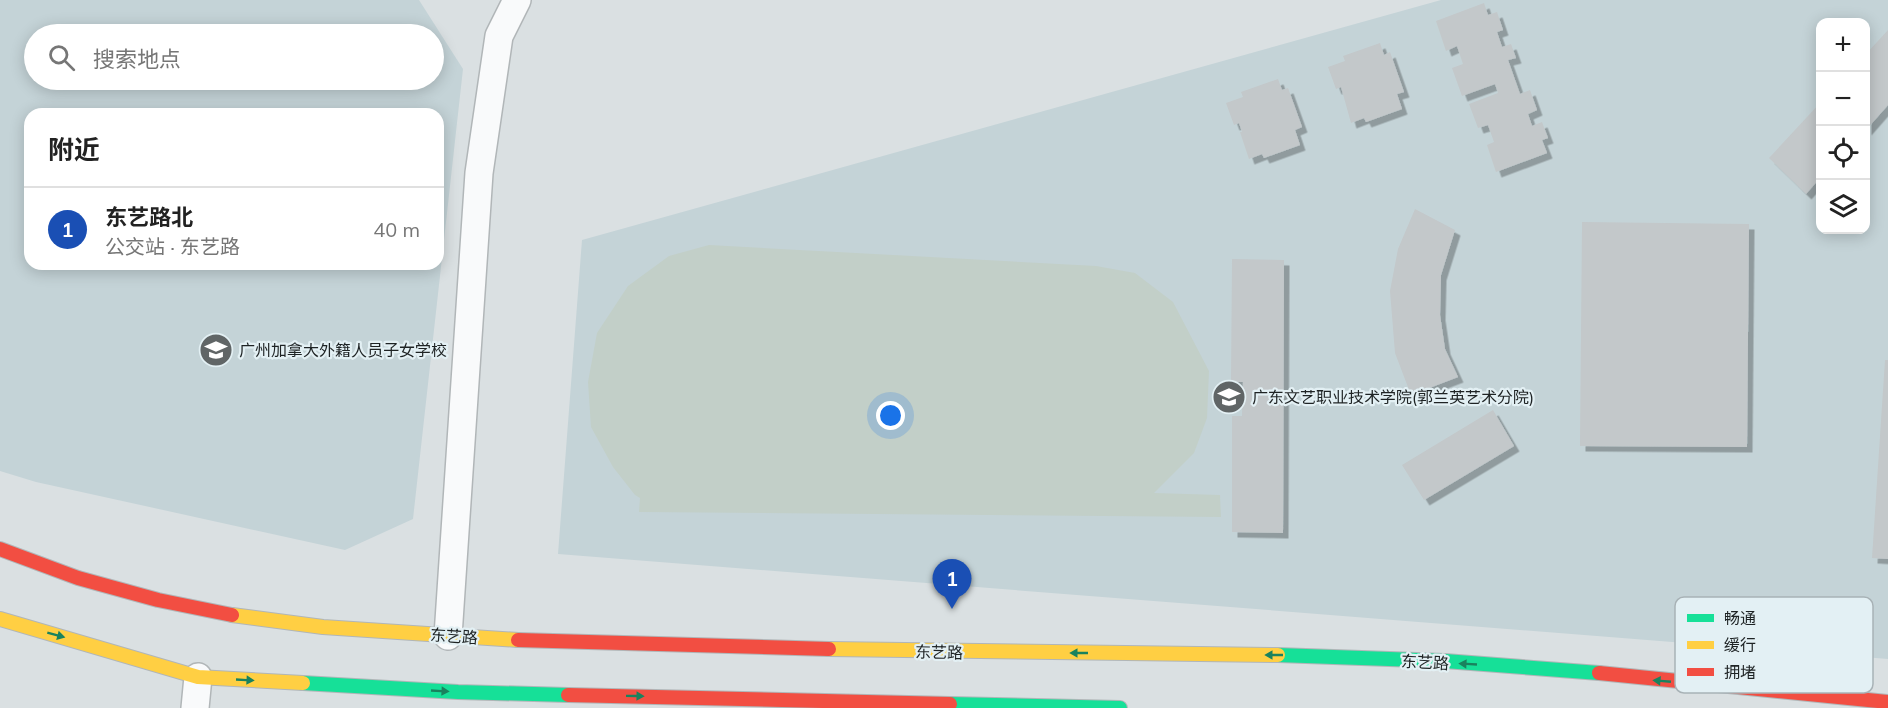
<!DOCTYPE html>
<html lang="zh">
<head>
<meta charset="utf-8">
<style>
	body { margin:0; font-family:Mulish,"Noto Sans SC",sans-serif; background:#f2f2f2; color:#222 }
	.controls { position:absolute; right:18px; top:18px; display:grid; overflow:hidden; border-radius:12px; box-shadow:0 3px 15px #0003 }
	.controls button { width:54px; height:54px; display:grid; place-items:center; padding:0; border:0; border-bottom:2px solid #e0e0e0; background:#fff; color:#222; font:30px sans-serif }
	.you { position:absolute; left:891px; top:416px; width:21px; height:21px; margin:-15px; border:4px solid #fff; border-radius:50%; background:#1a73e8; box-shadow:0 0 0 9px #1a73e833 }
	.badge { display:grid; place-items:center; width:39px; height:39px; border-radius:50%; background:#606566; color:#fff; font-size:20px; font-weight:700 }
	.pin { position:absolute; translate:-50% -50px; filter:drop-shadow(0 2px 3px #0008) }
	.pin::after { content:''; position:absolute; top:32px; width:21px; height:18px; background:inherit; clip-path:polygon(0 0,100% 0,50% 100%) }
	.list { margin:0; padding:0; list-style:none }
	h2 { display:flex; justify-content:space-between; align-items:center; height:78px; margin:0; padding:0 24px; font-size:26px }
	h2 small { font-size:20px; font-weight:400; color:#767676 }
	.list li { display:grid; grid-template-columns:39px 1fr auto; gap:18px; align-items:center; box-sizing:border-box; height:84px; padding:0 24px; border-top:2px solid #e0e0e0 }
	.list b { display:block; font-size:22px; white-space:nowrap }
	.list p { margin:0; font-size:20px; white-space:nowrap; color:#767676 }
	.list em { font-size:20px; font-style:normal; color:#767676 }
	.icon { flex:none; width:33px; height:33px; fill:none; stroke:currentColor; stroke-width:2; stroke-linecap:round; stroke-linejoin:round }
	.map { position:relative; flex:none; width:1888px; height:708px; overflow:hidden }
	.search { position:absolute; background:#fff; box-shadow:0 3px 15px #0003; left:24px; top:24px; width:420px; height:66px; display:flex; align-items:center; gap:15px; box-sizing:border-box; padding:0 21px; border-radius:33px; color:#767676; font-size:22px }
	.panel { position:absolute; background:#fff; box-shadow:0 3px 15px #0003; left:24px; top:108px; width:420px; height:162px; border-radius:18px }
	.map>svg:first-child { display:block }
	.built { fill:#c4d3d7; fill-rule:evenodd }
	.green { fill:#c2cfc8 }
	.building { fill:#c3c8ca; filter:url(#shadow) }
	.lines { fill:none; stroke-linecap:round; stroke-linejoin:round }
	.street-casing { stroke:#b1b6b8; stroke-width:30 }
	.fast-casing { stroke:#b1b6b8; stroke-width:16 }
	.slow-casing { stroke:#b1b6b8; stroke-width:16 }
	.jam-casing { stroke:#b1b6b8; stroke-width:16 }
	.street { stroke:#f9fafb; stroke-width:27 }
	.fast { stroke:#16e098; stroke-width:14 }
	.slow { stroke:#ffcf43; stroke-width:14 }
	.jam { stroke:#f24e42; stroke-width:14 }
	.oneway { fill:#1a825e }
	.labels { text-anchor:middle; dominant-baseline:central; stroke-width:4.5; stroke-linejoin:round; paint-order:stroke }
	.poi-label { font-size:16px; fill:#1e2324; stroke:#e3f0f4; text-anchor:start }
	.street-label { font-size:16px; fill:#1e2324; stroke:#e3f0f4 }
	.key { fill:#e3f0f4; stroke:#a8b2b6; stroke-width:1.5 }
	.key-label { font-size:16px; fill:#1e2324 }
</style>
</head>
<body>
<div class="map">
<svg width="1888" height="708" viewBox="0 0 1888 708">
	<defs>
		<filter id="shadow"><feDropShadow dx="5.5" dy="5.5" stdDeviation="0" flood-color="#0004"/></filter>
	</defs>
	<rect width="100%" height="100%" fill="#dae0e2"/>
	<g class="built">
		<path d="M0 0H419L463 69 413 519 345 550 36 482 0 471ZM34 34H434V80H34ZM30 114H438V264H30Z"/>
		<path d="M1441 0H1888V659L558 554 582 240ZM1820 22H1866V230H1820Z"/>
	</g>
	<polygon class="green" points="709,245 1096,266 1135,273 1173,302 1209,371 1207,418 1194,453 1154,493 1220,495 1221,517 639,512 640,498 635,495 613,467 591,427 588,382 597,333 628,286 669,256"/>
	<g class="building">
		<polygon points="1484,3 1488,15 1497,12 1503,30 1497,32 1502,47 1511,44 1516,58 1508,60 1520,94 1530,90 1537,110 1528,114 1532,126 1542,122 1548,138 1542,140 1547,153 1496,172 1487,145 1494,142 1488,125 1478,128 1469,104 1498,93 1495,84 1462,96 1452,68 1463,64 1457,46 1446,51 1436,21"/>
		<polygon points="1888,30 1888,105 1866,130 1866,54"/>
		<polygon points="1380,43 1384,55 1390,52 1404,92 1397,94 1402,109 1366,122 1364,118 1351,123 1341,87 1336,89 1328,67 1345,61 1343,56"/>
		<polygon points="1278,79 1282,90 1288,88 1302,127 1295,130 1300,145 1264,158 1262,154 1249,159 1240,132 1242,132 1239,123 1234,125 1226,103 1243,97 1241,92"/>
		<polygon points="1820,103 1820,178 1806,194 1769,158"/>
		<polygon points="1415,209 1455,230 1441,275 1440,315 1445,349 1458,377 1411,395 1395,353 1390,291 1398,249"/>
		<polygon points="1582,222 1749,224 1747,447 1580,446"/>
		<polygon points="1232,259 1284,260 1283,533 1232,532 1232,416 1242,416 1243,382 1231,382"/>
		<polygon points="1885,360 1888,360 1888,559 1872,558"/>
		<polygon points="1493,410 1514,446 1424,500 1402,465"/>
	</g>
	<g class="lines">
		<defs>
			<g id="street">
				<polyline points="448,636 479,173 499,36 517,0"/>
				<polyline points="195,708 198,677"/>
			</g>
			<g id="fast">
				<polyline points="1278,655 1445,661 1599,673"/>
				<polyline points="303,683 458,692 568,695"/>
				<polyline points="950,704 1120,708"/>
			</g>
			<g id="slow">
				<polyline points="232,615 323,627 518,640"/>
				<polyline points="0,619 198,677 303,683"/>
				<polyline points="829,649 1278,655"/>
			</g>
			<g id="jam">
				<polyline points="0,549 78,578 158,600 232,615"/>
				<polyline points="518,640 829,649"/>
				<polyline points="1599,673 1888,702"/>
				<polyline points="568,695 950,704"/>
			</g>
		</defs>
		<use href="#street" class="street-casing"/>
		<use href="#fast" class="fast-casing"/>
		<use href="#slow" class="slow-casing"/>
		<use href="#jam" class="jam-casing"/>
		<use href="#street" class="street"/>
		<use href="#fast" class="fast"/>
		<use href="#slow" class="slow"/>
		<use href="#jam" class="jam"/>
	</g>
	<defs><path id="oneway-solid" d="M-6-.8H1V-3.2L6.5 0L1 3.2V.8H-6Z" transform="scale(1.5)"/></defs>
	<g class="oneway">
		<use href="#oneway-solid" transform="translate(56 635) rotate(15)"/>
		<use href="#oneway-solid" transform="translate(1079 653) rotate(-180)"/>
		<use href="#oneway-solid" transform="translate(1274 655) rotate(-180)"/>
		<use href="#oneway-solid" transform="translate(1468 664) rotate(-177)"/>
		<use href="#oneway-solid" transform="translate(245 680) rotate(3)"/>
		<use href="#oneway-solid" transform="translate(1662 681) rotate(-175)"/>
		<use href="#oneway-solid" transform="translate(440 691) rotate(3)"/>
		<use href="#oneway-solid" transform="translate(635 696) rotate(1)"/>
	</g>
	<defs>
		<symbol id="school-disc" viewBox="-11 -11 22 22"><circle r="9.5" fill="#606566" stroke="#e3f0f4"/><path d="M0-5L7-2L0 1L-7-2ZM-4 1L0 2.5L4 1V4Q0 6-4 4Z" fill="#fff"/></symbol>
		<symbol id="university-disc" viewBox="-11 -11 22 22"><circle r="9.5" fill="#606566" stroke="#e3f0f4"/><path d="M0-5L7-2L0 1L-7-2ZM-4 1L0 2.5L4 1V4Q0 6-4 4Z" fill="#fff"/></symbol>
	</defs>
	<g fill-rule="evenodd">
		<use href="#school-disc" x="197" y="331" width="38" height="38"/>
		<use href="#university-disc" x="1210" y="378" width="38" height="38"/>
	</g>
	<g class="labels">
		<g class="poi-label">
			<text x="239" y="350">广州加拿大外籍人员子女学校</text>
			<text x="1252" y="397">广东文艺职业技术学院(郭兰英艺术分院)</text>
		</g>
		<g class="street-label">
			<text transform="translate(454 636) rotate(4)">东艺路</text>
			<text transform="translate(939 652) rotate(1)">东艺路</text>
			<text transform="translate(1425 662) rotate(3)">东艺路</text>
		</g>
	</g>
	<rect x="1675" y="597" width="198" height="96" rx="9" class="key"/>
	<rect x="1687" y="614" width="27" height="8" fill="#16e098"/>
	<rect x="1687" y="641" width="27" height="8" fill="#ffcf43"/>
	<rect x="1687" y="668" width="27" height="8" fill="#f24e42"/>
	<g class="key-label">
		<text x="1724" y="624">畅通</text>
		<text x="1724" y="651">缓行</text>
		<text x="1724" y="678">拥堵</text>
	</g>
</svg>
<div class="controls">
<button>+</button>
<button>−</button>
<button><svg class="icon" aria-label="locate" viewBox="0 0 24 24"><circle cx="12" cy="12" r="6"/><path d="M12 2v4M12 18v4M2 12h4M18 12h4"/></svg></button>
<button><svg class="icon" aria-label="layers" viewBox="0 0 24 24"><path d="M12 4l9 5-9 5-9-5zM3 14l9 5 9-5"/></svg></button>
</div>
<div class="you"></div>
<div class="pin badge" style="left:952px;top:609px;background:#1a4fb4">1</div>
<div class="search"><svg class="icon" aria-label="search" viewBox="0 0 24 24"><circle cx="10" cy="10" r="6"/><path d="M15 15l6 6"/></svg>搜索地点</div>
<section class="panel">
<h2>附近<small></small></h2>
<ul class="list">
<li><span class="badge" style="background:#1a4fb4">1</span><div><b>东艺路北</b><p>公交站 · 东艺路</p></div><em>40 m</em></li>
</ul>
</section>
</div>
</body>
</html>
